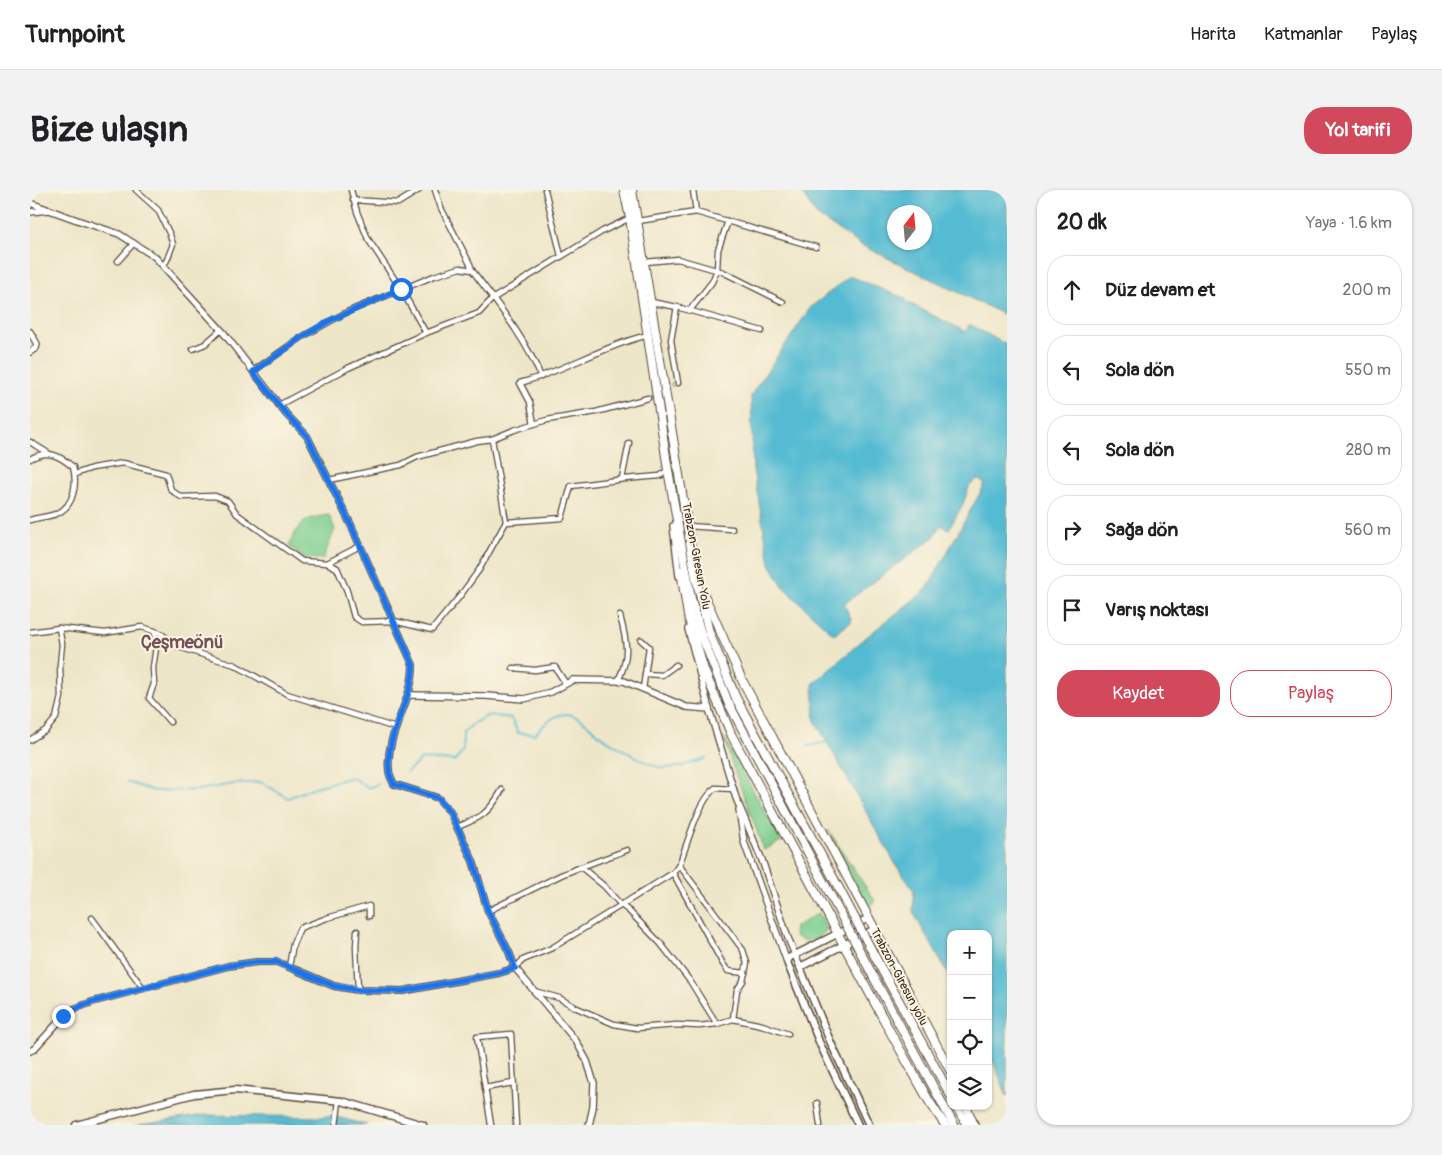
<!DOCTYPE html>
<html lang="tr">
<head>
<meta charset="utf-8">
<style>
	body { margin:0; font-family:Pangolin,sans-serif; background:#f2f2f2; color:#202124 }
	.controls { position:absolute; right:15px; bottom:15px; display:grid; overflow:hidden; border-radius:10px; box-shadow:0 1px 4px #0004 }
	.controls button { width:45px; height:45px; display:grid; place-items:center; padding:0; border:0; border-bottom:1px solid #e0e0e0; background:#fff; color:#202124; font:25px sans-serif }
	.compass { position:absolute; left:857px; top:15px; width:45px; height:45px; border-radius:50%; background:#fff; box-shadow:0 1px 4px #0004; rotate:16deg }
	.stop { position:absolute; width:15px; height:15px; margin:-11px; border:4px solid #1a73e8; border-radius:50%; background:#fff }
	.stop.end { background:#1a73e8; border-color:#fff; box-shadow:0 1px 5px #0008 }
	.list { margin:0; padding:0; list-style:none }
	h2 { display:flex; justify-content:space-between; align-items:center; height:65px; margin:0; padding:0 20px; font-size:21px }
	h2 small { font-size:16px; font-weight:400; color:#757577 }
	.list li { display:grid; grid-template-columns:32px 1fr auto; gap:15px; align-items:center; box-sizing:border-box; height:70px; margin:0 10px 10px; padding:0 10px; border:1px solid #e0e0e0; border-radius:20px }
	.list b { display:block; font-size:19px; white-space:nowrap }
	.list em { font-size:16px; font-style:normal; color:#757577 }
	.actions { display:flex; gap:10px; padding:15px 20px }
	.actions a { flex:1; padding:11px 0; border:1px solid #d1495b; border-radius:20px; text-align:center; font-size:18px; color:#d1495b }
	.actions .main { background:#d1495b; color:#fff }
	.icon { flex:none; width:28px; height:28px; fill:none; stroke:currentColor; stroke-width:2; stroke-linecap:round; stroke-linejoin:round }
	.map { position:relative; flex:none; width:977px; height:935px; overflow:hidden; border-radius:20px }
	header { display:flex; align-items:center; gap:30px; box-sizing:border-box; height:70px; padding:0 25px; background:#fff; border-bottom:1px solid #e0e0e0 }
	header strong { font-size:24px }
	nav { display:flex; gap:28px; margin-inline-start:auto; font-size:18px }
	.intro { display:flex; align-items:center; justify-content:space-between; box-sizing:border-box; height:120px; padding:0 30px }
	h1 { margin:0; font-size:35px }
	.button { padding:12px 22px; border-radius:20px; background:#d1495b; color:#fff; font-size:18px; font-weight:700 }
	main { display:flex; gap:30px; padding:0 30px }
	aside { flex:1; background:#fff; border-radius:20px; box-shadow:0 1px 4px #0004 }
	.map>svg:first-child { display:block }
	.green { fill:#7fcf90; stroke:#5d7c57 }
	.water { fill:#54bbd2; stroke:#487278; fill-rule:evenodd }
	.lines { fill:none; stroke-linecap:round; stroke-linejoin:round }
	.stream { stroke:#54bbd2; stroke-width:2 }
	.minor-tunnel { stroke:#cac0a6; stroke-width:4.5; stroke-dasharray:4.5 2; stroke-linecap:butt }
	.minor-casing { stroke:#564638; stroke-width:7 }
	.tertiary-casing { stroke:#564638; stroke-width:8 }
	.secondary-casing { stroke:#564638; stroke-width:9 }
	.trunk-casing { stroke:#564638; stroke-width:10 }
	.minor { stroke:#fff; stroke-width:4.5 }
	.tertiary { stroke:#fff; stroke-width:5.5 }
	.secondary { stroke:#fff; stroke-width:6 }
	.trunk { stroke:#fff; stroke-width:8 }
	.trunk-bridge-casing { stroke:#564638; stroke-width:10; stroke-linecap:butt }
	.trunk-bridge { stroke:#fff; stroke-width:8 }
	.route { stroke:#1a73e8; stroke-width:6 }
	.labels { text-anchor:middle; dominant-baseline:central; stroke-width:4; stroke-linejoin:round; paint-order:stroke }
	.street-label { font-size:12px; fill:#3b2a1e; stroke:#fcf5e5 }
	.district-label { font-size:18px; font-weight:bold; fill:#765456; stroke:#fcf5e5 }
</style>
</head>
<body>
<header>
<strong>Turnpoint</strong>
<nav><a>Harita</a><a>Katmanlar</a><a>Paylaş</a></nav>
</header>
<div class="intro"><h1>Bize ulaşın</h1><a class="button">Yol tarifi</a></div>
<main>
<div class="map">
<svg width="977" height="935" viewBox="0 0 977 935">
	<rect width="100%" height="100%" fill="#fcf5e5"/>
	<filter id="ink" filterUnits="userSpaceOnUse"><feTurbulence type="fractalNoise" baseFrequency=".02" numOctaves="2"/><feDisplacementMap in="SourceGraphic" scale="10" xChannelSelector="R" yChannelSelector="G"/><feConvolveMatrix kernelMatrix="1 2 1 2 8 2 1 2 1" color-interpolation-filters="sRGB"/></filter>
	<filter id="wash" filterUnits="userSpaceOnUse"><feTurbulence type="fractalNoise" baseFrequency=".0096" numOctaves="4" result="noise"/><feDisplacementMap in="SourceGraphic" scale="20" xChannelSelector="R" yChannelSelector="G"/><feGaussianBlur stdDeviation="1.12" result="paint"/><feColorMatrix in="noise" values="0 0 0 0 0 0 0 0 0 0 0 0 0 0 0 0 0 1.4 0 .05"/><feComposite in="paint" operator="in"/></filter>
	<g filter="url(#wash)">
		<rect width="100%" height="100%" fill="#eee6c8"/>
		<g class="green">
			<path d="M299 325 305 339 293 369 273 368 259 356C269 332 274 328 299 325Z"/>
			<polygon points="694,547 751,651 734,660 703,577"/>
			<polygon points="798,640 845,711 838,717"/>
			<path d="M789 723 797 739C790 750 774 755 764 745L765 737Z"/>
		</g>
		<g class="water">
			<path d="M770 0H977V126L831 55 786 25ZM894 22V52H864V22Z"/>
			<polygon points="820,86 876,109 875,111 936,142 939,134 977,155 977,906 958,859 958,744 921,744 921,789 883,722 884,701 866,675 785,531 783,494 834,449 897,399 955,294 947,289 939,297 933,314 919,339 910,335 904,347 814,414 822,431 804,445 755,399 740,374 723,279 721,205 781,117"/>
			<polygon points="174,925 289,927 303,926 337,935 109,935"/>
		</g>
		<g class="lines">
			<g class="stream">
				<polyline points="778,556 797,552"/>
				<path d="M377 582 392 569 425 571 433 560V543L444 533 459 525 481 528 488 543 505 544C512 536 524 524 536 524 550 525 561 538 571 546 581 553 621 577 632 578 648 579 662 574 676 568"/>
				<polyline points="97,592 124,601 168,600 204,594 231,592 258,608 285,597 322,587 338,598 348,594"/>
			</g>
		</g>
	</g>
	<g filter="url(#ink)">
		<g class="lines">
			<polyline class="minor-tunnel" points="618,208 648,193"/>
			<defs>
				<g id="minor">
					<polyline points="106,0 128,20 140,45 143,54 137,70 133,76"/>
					<polyline points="321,0 327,22 338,49 371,99 396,143"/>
					<polyline points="405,0 411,18 440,74 442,80"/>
					<polyline points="515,0 531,66"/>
					<polyline points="663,0 666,22"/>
					<polyline points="323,10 368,13 389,0"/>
					<polyline points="608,31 666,22 786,57"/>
					<polyline points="88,71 104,53"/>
					<polyline points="615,72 648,69 693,82 753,112"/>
					<polyline points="621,112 647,117"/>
					<polyline points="660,120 682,92 687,80 688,60 698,31"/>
					<polyline points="163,159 175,154 191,140"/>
					<path d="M223 181 272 147 317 122 404 86 430 78 442 80C467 114 495 147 511 187"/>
					<polyline points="648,193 641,150 647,117 732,141"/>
					<polyline points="249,215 318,178 396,143 449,123 462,109 573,41 600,28"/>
					<path d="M504 234 500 212 490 193C534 181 573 156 618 145"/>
					<polyline points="0,252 18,263"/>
					<path d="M0 269C17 259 29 265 43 277 47 292 45 315 28 323 20 327 9 327 0 330"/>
					<polyline points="45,284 62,278 93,273 136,284 141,300 151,307 185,306 198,311 207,324 272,371 297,373 330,356"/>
					<polyline points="592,289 599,253"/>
					<polyline points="299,290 371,275 387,267 447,251 462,249 484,240 517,230 566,222 618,208"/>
					<polyline points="476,332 532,328 541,296 595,289 630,286 638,280"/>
					<polyline points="658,336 702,339"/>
					<polyline points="297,373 307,378 317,401 324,427 332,432 364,431 402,440 430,406 449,380 476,332 462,249"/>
					<polyline points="124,441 127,450 123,478 124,494 119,508 140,532"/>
					<polyline points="0,442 29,438 75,443 112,437 130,443 149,457 205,475 257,504 366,538"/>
					<polyline points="611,450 619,457 613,499"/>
					<polyline points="483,478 505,480 525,477 536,494"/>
					<polyline points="615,484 632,485 646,475"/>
					<path d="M588 491C600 466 597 452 590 426"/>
					<polyline points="0,550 16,540 26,528 31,507 30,475 32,454 29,438"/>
					<path d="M427 637C451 628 459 623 472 600"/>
					<polyline points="649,675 713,760 717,773 713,791 707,800 703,829"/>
					<polyline points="551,677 597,660"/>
					<polyline points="643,683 693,774 698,781 715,783"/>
					<polyline points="458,721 531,685 551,677 574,696 591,715 599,721 631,754 660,791 687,834"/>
					<polyline points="62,728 113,798"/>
					<polyline points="327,741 326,757 328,800"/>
					<polyline points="259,777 263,754 270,738 297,728 339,716 339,726"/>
					<path d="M485 778 493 770 522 758 643 683 649 675C658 653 667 614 685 598L704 599"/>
					<polyline points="504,801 529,808 547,818 584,834 607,838 647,835 669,836 687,834 703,829 732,835 758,844"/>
					<polyline points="455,898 483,893"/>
					<polyline points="787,913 790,935"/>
					<polyline points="306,935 309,911"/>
					<polyline points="461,935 447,847 481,844 486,935"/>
				</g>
				<g id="tertiary">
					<path d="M0 13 50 31 89 44 125 67 193 142 256 224 277 246 321 335 383 475C383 513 355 543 359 580 359 585 362 590 364 594L408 608 420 622 443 671 458 721 479 762 485 778"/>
					<polyline points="0,22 18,20"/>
					<polyline points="0,142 7,154 6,158 0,162"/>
					<polyline points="643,336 649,386"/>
					<polyline points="658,439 679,519"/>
					<polyline points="379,505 456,506 494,509 521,502 543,490 594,491 656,517 679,519 706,608 732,670 758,748 770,777"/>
					<polyline points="709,620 714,652 757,772"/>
					<polyline points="0,861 4,859 33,827 44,819 62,812 198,776 227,772 247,772 304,796 328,800 373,801 469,783 485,778 546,851 557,871 564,893 563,917 559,935"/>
				</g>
				<g id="secondary">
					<polyline points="46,935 164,904 205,900 312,911 393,935"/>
					<polyline points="828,935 790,854 757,772 760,767 765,765 839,728"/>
					<polyline points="839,935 800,851 770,777 845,739"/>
				</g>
				<g id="trunk">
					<polyline points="594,0 600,28 638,280 661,408 671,444 698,512 802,708"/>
					<polyline points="602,0 666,388 679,442 706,508 812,704"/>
					<polyline points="651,381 658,426 674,480 702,546 862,845 899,911 915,935"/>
					<polyline points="674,405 712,490 921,882"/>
					<polyline points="852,780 921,906"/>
					<polyline points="843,786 924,935"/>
					<polyline points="926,916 937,935"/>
					<polyline points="936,916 944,935"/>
				</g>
			</defs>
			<use href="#minor" class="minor-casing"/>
			<use href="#tertiary" class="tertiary-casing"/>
			<use href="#secondary" class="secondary-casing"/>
			<use href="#trunk" class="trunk-casing"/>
			<use href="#minor" class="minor"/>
			<use href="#tertiary" class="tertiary"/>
			<use href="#secondary" class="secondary"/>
			<use href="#trunk" class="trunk"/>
			<defs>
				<g id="trunk-bridge">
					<polyline points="812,704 852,780"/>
					<polyline points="802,708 843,786"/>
				</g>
			</defs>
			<use href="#trunk-bridge" class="trunk-bridge-casing"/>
			<use href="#trunk-bridge" class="trunk-bridge"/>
		</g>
	</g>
	<g class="lines" filter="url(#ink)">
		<path class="route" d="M33 826 44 819 62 812 198 776 227 772H247L304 796 328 800 373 801 469 783 485 778 479 762 458 721 443 671 420 622 408 608 364 594C362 590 359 585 359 580 355 543 383 512 383 475L321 335 277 246 256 224 223 182 272 147 301 130 371 99"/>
	</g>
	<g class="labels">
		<g class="street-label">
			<text transform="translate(666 366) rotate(79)">Trabzon-Giresun Yolu</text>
			<text transform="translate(869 787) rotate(62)">Trabzon-Giresun yolu</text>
		</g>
		<g class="district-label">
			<text x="152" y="452">Çeşmeönü</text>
		</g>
	</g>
</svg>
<div class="controls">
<button>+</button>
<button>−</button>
<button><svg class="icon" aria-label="locate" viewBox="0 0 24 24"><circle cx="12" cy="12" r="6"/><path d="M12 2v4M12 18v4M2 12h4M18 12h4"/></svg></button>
<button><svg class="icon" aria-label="layers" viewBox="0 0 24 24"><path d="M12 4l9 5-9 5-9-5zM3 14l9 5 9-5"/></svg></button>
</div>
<svg class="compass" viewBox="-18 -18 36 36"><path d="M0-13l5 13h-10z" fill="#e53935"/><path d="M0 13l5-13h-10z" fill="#757577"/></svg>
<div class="stop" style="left:371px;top:99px"></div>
<div class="stop end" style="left:33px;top:826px"></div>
</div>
<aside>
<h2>20 dk<small>Yaya · 1.6 km</small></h2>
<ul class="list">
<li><svg class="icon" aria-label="ahead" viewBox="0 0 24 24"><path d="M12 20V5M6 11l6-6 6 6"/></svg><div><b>Düz devam et</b></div><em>200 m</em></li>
<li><svg class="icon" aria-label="left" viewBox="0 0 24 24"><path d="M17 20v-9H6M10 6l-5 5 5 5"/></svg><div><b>Sola dön</b></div><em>550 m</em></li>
<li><svg class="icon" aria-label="left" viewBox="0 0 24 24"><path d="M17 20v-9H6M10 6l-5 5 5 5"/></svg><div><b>Sola dön</b></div><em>280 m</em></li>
<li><svg class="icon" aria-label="right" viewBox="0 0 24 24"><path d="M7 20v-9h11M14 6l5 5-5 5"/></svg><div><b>Sağa dön</b></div><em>560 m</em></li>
<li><svg class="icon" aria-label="arrive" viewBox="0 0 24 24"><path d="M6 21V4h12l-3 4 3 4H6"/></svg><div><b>Varış noktası</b></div></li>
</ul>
<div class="actions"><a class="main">Kaydet</a><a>Paylaş</a></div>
</aside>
</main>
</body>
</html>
